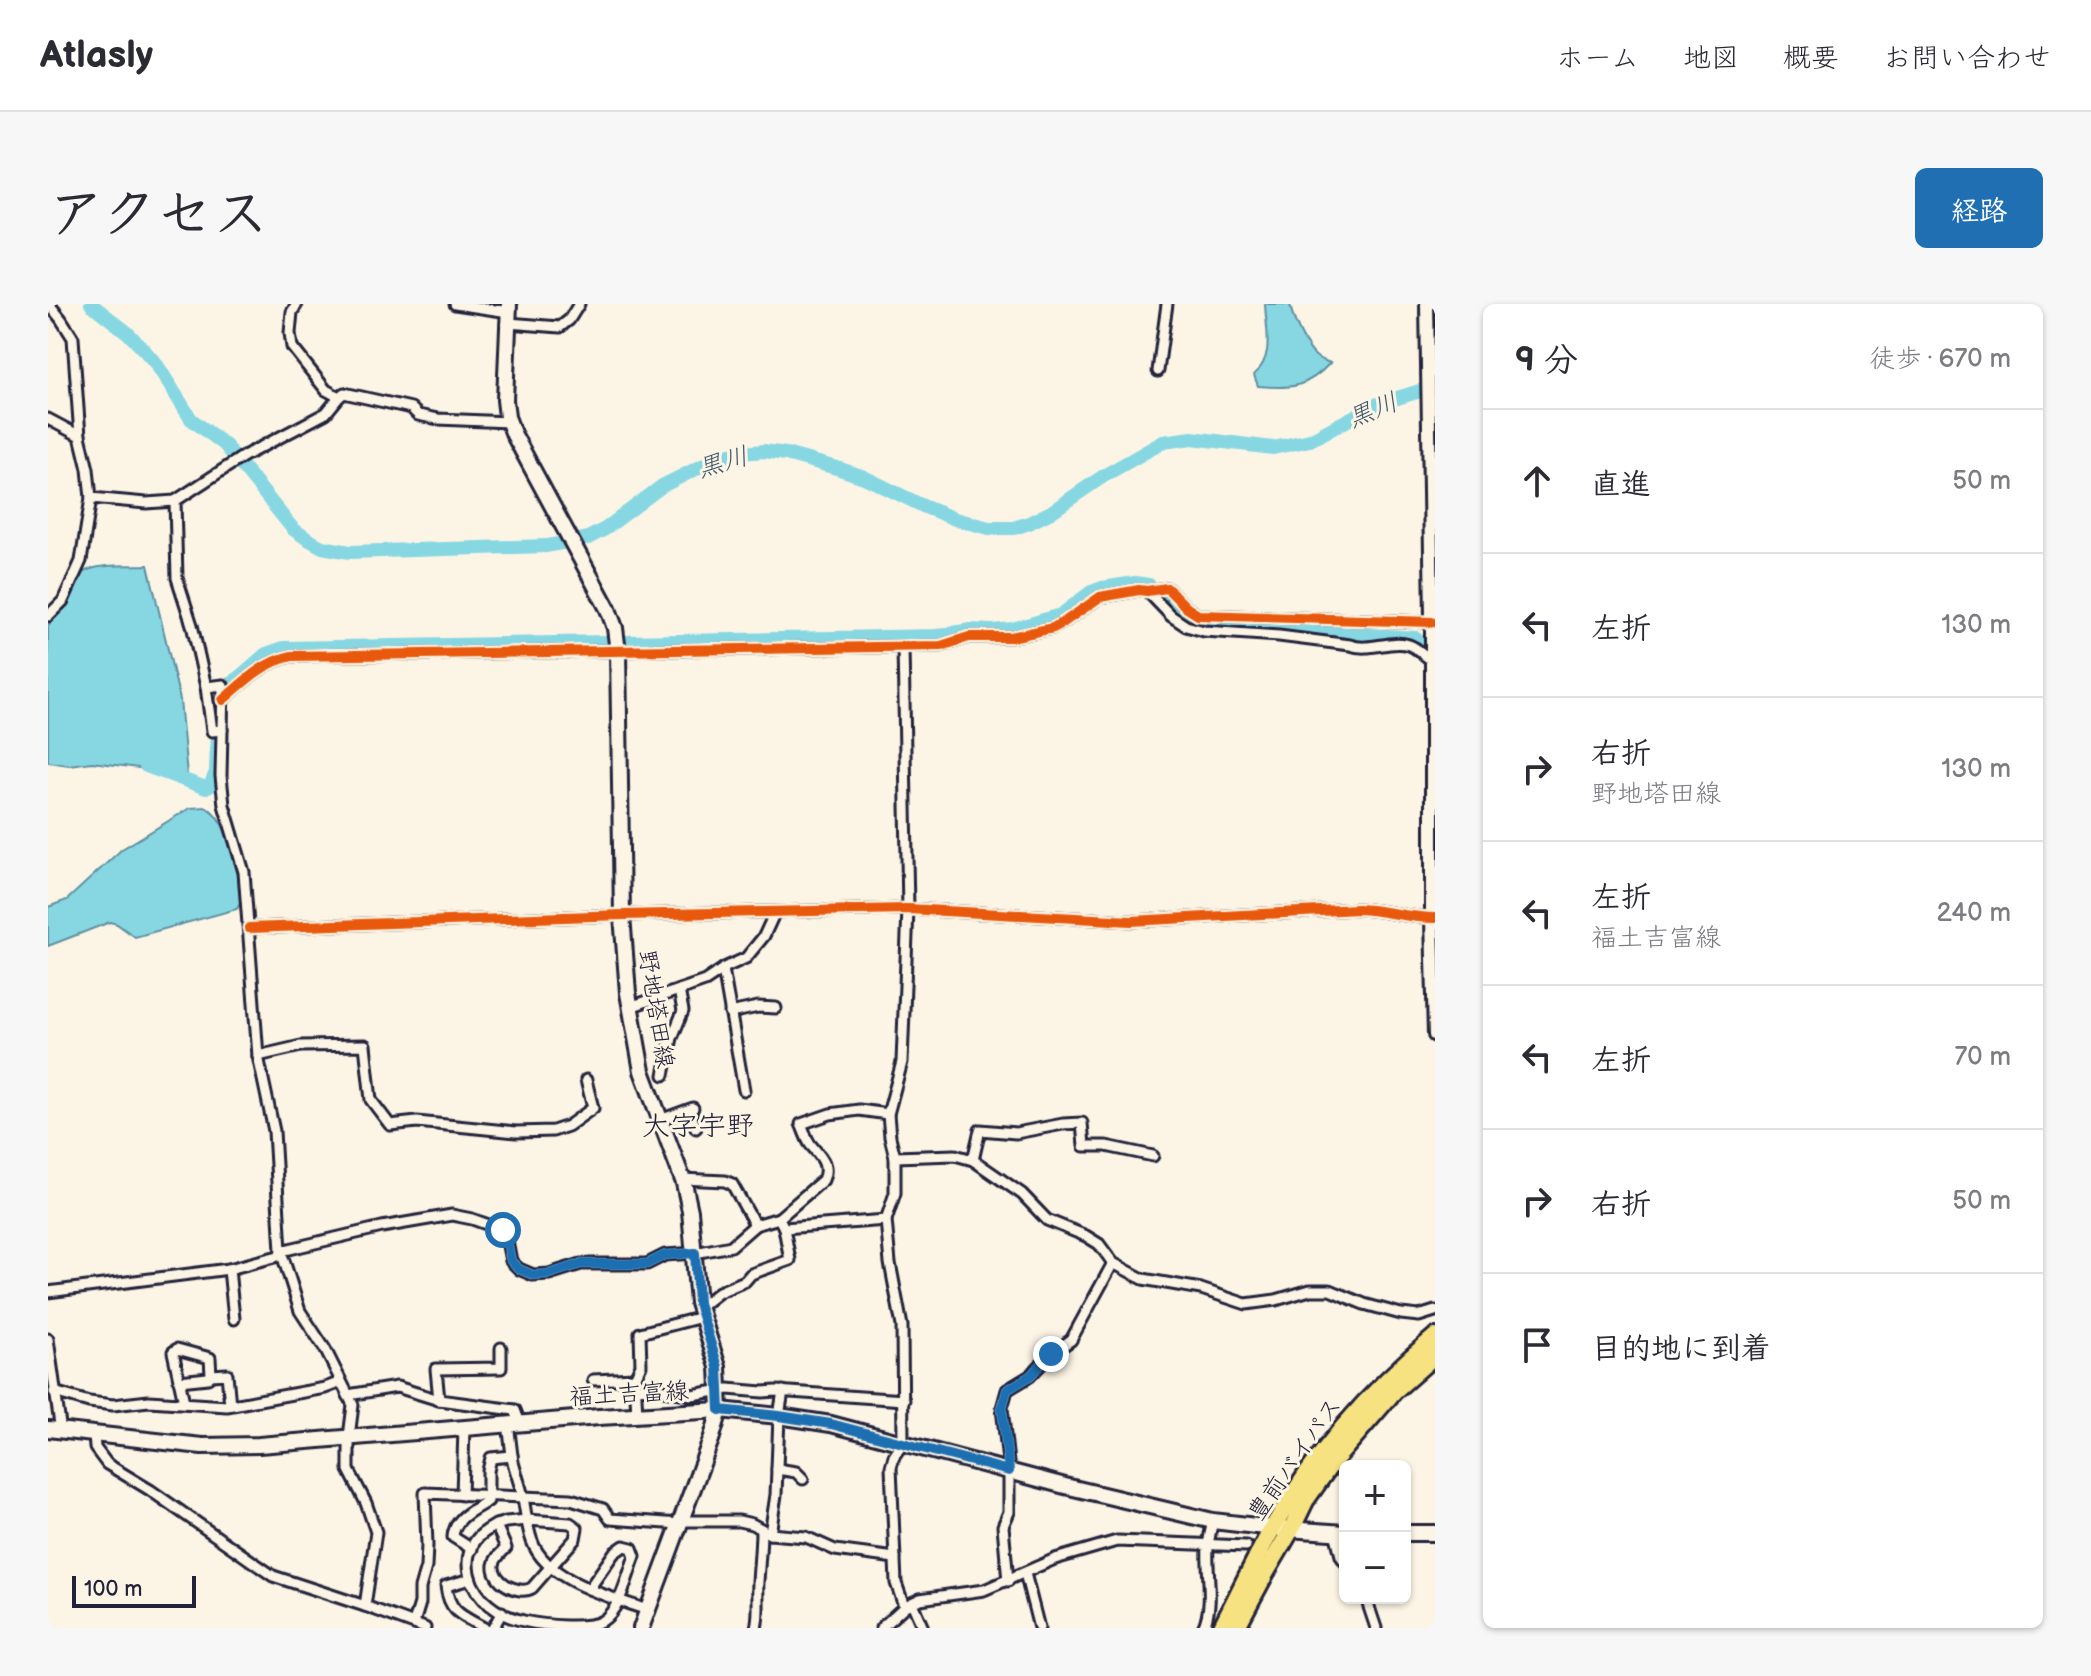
<!DOCTYPE html>
<html lang="ja">
<head>
<meta charset="utf-8">
<style>
	body { margin:0; font-family:"Balsamiq Sans","Klee One",sans-serif; background:#f7f7f7; color:#2b2b33 }
	.controls { position:absolute; right:24px; bottom:24px; display:grid; overflow:hidden; border-radius:12px; box-shadow:0 2px 6px #0004 }
	.controls button { width:72px; height:72px; display:grid; place-items:center; padding:0; border:0; border-bottom:2px solid #e1e1e2; background:#fff; color:#2b2b33; font:40px sans-serif }
	.scale { position:absolute; left:24px; bottom:20px; width:124px; box-sizing:border-box; padding-left:8px; border:4px solid #22223b; border-top:0; font-size:22px; line-height:28px; white-space:nowrap; color:#22223b; -webkit-text-stroke:6px #fcf5e5; paint-order:stroke }
	.stop { position:absolute; width:24px; height:24px; margin:-18px; border:6px solid #1f6fb2; border-radius:50%; background:#fff }
	.stop.end { background:#1f6fb2; border-color:#fff; box-shadow:0 2px 8px #0008 }
	.list { margin:0; padding:0; list-style:none }
	h2 { display:flex; justify-content:space-between; align-items:center; height:104px; margin:0; padding:0 32px; font-size:34px }
	h2 small { font-size:26px; font-weight:400; color:#7c7c81 }
	.list li { display:grid; grid-template-columns:52px 1fr auto; gap:24px; align-items:center; box-sizing:border-box; height:144px; padding:0 32px; border-top:2px solid #e1e1e2 }
	.list b { display:block; font-size:30px; white-space:nowrap }
	.list p { margin:0; font-size:26px; white-space:nowrap; color:#7c7c81 }
	.list em { font-size:26px; font-style:normal; color:#7c7c81 }
	.icon { flex:none; width:44px; height:44px; fill:none; stroke:currentColor; stroke-width:2; stroke-linecap:round; stroke-linejoin:round }
	.map { position:relative; flex:none; width:1387px; height:1324px; overflow:hidden; border-radius:12px }
	header { display:flex; align-items:center; gap:48px; box-sizing:border-box; height:112px; padding:0 40px; background:#fff; border-bottom:2px solid #e1e1e2 }
	header strong { font-size:38px }
	nav { display:flex; gap:44px; margin-inline-start:auto; font-size:28px }
	.intro { display:flex; align-items:center; justify-content:space-between; box-sizing:border-box; height:192px; padding:0 48px }
	h1 { margin:0; font-size:56px }
	.button { padding:20px 36px; border-radius:12px; background:#1f6fb2; color:#fff; font-size:28px; font-weight:700 }
	main { display:flex; gap:48px; padding:0 48px }
	aside { flex:1; background:#fff; border-radius:12px; box-shadow:0 2px 6px #0004 }
	.map>svg:first-child { display:block }
	.water { fill:#87d7e3; stroke:#5f8fa0; stroke-width:2 }
	.lines { fill:none; stroke-linecap:round; stroke-linejoin:round }
	.river { stroke:#87d7e3; stroke-width:14 }
	.minor-casing { stroke:#22223b; stroke-width:15 }
	.tertiary-casing { stroke:#22223b; stroke-width:18 }
	.secondary-casing { stroke:#22223b; stroke-width:20 }
	.trunk-casing { stroke:#22223b; stroke-width:22 }
	.minor { stroke:#fcf5e5; stroke-width:9 }
	.tertiary { stroke:#fcf5e5; stroke-width:12 }
	.secondary { stroke:#fcf5e5; stroke-width:14 }
	.trunk { stroke:#f7e281; stroke-width:16 }
	.cycleway-casing { stroke:#fcf5e5; stroke-width:15 }
	.cycleway { stroke:#e8590c; stroke-width:10 }
	.route { stroke:#1f6fb2; stroke-width:10 }
	.labels { text-anchor:middle; dominant-baseline:central; stroke-width:6; stroke-linejoin:round; paint-order:stroke }
	.street-label { font-size:24px; fill:#22223b; stroke:#fcf5e5 }
	.water-label { font-size:26px; font-style:italic; fill:#40586d; stroke:#fcf5e5 }
	.quarter-label { font-size:28px; fill:#22223b; stroke:#fcf5e5 }
</style>
</head>
<body>
<header>
<strong>Atlasly</strong>
<nav><a>ホーム</a><a>地図</a><a>概要</a><a>お問い合わせ</a></nav>
</header>
<div class="intro"><h1>アクセス</h1><a class="button">経路</a></div>
<main>
<div class="map">
<svg width="1387" height="1324" viewBox="0 0 1387 1324">
	<rect width="100%" height="100%" fill="#fcf5e5"/>
	<filter id="ink" filterUnits="userSpaceOnUse"><feTurbulence type="fractalNoise" baseFrequency=".0125" numOctaves="2"/><feDisplacementMap in="SourceGraphic" scale="16" xChannelSelector="R" yChannelSelector="G"/><feConvolveMatrix kernelMatrix="1 2 1 2 8 2 1 2 1" color-interpolation-filters="sRGB"/></filter>
	<g filter="url(#ink)">
		<g class="water">
			<path d="M1217 0H1242C1244 14 1258 46 1270 54 1273 56 1278 57 1282 59 1259 84 1243 85 1210 82L1206 71C1227 51 1218 27 1217 0Z"/>
			<path d="M100 261 132 396 139 471 102 458 98 465 44 458 21 461 0 458V323C3 313 13 307 19 297 24 289 28 274 35 269 47 259 85 262 100 261Z"/>
			<path d="M158 503C182 516 190 569 194 595L189 605 87 633 69 620 62 618 0 642V603L19 596 74 545 142 504Z"/>
		</g>
		<g class="lines">
			<g class="river">
				<polyline points="43,0 80,29 97,47 109,61 143,115 177,141 245,225 258,234 274,243 302,248 499,242 540,234 557,225 614,182 660,159 682,150 716,147 738,150 792,165 816,173 877,203 907,215 941,224 966,224 981,219 1003,208 1057,171 1115,138 1144,134 1225,144 1262,136 1330,100 1375,86 1387,87"/>
				<polyline points="576,338 889,332 922,326 944,327 965,325 1013,311 1043,288 1054,284 1087,279 1101,281 1119,298 1138,312 1153,320 1368,334 1387,349"/>
				<polyline points="181,382 218,350 235,344 561,338"/>
				<polyline points="98,462 158,484 162,482 168,468 169,439"/>
			</g>
			<defs>
				<g id="minor">
					<polyline points="249,0 244,8 242,29 244,43 278,86 291,93 296,89 363,104 370,111 390,115 461,118"/>
					<polyline points="407,0 461,8"/>
					<polyline points="460,19 512,23 521,16 531,0"/>
					<polyline points="1110,67 1119,0"/>
					<polyline points="0,115 32,132"/>
					<polyline points="43,194 98,199 127,197 196,152 278,109 291,93"/>
					<polyline points="127,197 129,274 144,321 158,383 164,427 174,426"/>
					<path d="M1099 287 1123 312 1138 322 1156 327 1231 332 1302 341C1322 348 1342 335 1361 341 1368 343 1376 351 1383 356"/>
					<polyline points="0,312 15,297 33,257 43,194 40,165 32,132 25,34 13,15 1,0"/>
					<polyline points="855,343 860,605 854,758 840,810 842,833 847,853 847,889 838,916 842,959 854,1022 855,1139 846,1152 843,1163 848,1279 855,1299"/>
					<polyline points="158,383 175,381 173,472 176,501 196,568 210,752 226,827 233,947 252,1007 277,1045 305,1101 301,1133 301,1166 318,1199 328,1228 317,1302"/>
					<path d="M175 396C197 377 215 358 244 352L893 342 921 333H963L1005 324 1016 318 1052 293 1091 286 1099 287 1119 284 1139 304 1150 311 1384 318"/>
					<path d="M201 624 574 611 860 605 1083 617 1310 605C1336 606 1361 614 1387 614"/>
					<polyline points="675,665 696,786"/>
					<polyline points="582,703 657,677 678,663 698,654 716,632 727,608"/>
					<polyline points="682,709 710,703 728,704"/>
					<polyline points="210,752 253,742 317,741 323,796 342,821 369,818 468,828 505,827 520,822 545,804 538,776"/>
					<polyline points="616,771 624,734 635,707 631,686"/>
					<polyline points="641,806 648,824"/>
					<polyline points="612,816 645,804"/>
					<polyline points="847,853 907,851 925,856 974,890 999,916 1038,932 1051,940 1065,959 1095,975 1153,985 1198,1000 1228,996 1262,986 1282,986 1316,1000 1353,1010 1371,1012 1387,1007"/>
					<polyline points="925,856 932,826 968,829 1015,820 1034,819 1036,842 1058,842 1105,852"/>
					<polyline points="634,875 677,877 684,880 707,921"/>
					<path d="M731 914 775 876C782 860 772 852 762 840 758 834 756 826 753 820L782 810 811 806 840 810"/>
					<polyline points="233,947 334,923 404,911 424,915 455,926 458,932 463,957 471,965 485,971 501,970 533,960 599,960 617,951 647,949 683,942 707,921 731,914 736,924 838,916"/>
					<polyline points="181,965 186,1015"/>
					<polyline points="0,988 181,965 234,951"/>
					<polyline points="652,1003 671,988 697,977 703,970 742,956 736,924"/>
					<polyline points="0,1035 13,1128"/>
					<polyline points="453,1044 453,1064 388,1065 391,1096 467,1106 472,1119"/>
					<polyline points="163,1071 179,1070 182,1101"/>
					<polyline points="545,1076 587,1074"/>
					<polyline points="131,1077 160,1074 163,1071 162,1054 129,1045 125,1048 136,1098"/>
					<polyline points="587,1085 605,1084 644,1091 680,1085 715,1088 728,1087 856,1096"/>
					<polyline points="6,1088 41,1098 65,1101 101,1097 179,1102 277,1084 293,1078"/>
					<polyline points="300,1091 349,1083 391,1096"/>
					<polyline points="589,1111 587,1074 593,1061 592,1029 654,1013"/>
					<path d="M460 1120C462 1133 463 1146 465 1158 468 1170 473 1182 475 1194 478 1209 479 1224 484 1237 498 1277 563 1293 599 1306"/>
					<polyline points="46,1131 47,1144 59,1160 102,1186 225,1272 317,1302 377,1324"/>
					<polyline points="729,1165 748,1168 755,1175"/>
					<polyline points="414,1191 416,1124"/>
					<path d="M479 1216 522 1219 529 1224 527 1235 484 1284C470 1292 444 1277 446 1261 447 1254 453 1249 458 1244L448 1221 458 1218Z"/>
					<polyline points="633,1217 691,1217 704,1220 722,1230 758,1233 787,1246 847,1254"/>
					<path d="M448 1221C441 1225 433 1229 428 1236 412 1257 422 1286 441 1301 461 1318 493 1321 518 1322 529 1322 544 1323 554 1317 573 1305 579 1272 587 1252L584 1244 576 1242 566 1249 541 1285"/>
					<polyline points="1287,1228 1293,1252 1297,1258"/>
					<polyline points="722,1230 728,1191 731,1112 735,1087"/>
					<path d="M424 1245 405 1233C406 1214 425 1206 440 1197V1167L443 1154 464 1152"/>
					<polyline points="977,1269 991,1324"/>
					<path d="M422 1275 398 1282C401 1309 415 1312 436 1324"/>
					<polyline points="960,1277 955,1222 961,1208 961,1167 954,1104 959,1086 982,1072 1003,1050 1023,1036 1065,959"/>
					<polyline points="1318,1294 1328,1324"/>
					<polyline points="864,1299 875,1324"/>
					<polyline points="366,1319 372,1299 372,1284 378,1263 379,1241 377,1189 523,1195 555,1205 562,1215 632,1220"/>
					<polyline points="445,1324 454,1308"/>
					<path d="M708 1324C712 1308 709 1294 710 1278 711 1260 713 1243 713 1225"/>
					<polyline points="833,1324 857,1302 872,1295 936,1286 1007,1255 1069,1237 1198,1242"/>
					<path d="M1155 1324C1167 1300 1158 1268 1160 1242 1161 1234 1163 1225 1165 1217"/>
				</g>
				<polyline id="tertiary" points="1379,0 1384,312 1384,615 1387,731"/>
				<g id="secondary">
					<polyline points="461,0 457,96 459,113 466,131 560,305 567,324 570,348 574,611 580,689 594,767 636,879 642,907 650,999 670,1063 672,1106 664,1133 593,1324"/>
					<polyline points="0,1125 154,1142 211,1141 551,1113 672,1106 731,1112 783,1120 1017,1182 1165,1217 1225,1224 1297,1229"/>
					<polyline points="1357,1229 1387,1229"/>
				</g>
				<g id="trunk">
					<path d="M1173 1324C1190 1291 1206 1257 1224 1225 1266 1151 1322 1087 1387 1033"/>
					<polyline points="1188,1324 1217,1270 1244,1224 1257,1197 1283,1160 1346,1087 1387,1051"/>
				</g>
			</defs>
			<use href="#minor" class="minor-casing"/>
			<use href="#tertiary" class="tertiary-casing"/>
			<use href="#secondary" class="secondary-casing"/>
			<use href="#trunk" class="trunk-casing"/>
			<use href="#minor" class="minor"/>
			<use href="#tertiary" class="tertiary"/>
			<use href="#secondary" class="secondary"/>
			<use href="#trunk" class="trunk"/>
			<defs>
				<g id="cycleway">
					<path d="M175 396C197 377 215 358 244 352L893 342 921 333H963L1005 324 1016 318 1052 293 1091 286 1099 287 1119 284 1139 304 1150 311 1384 318"/>
					<path d="M201 624 574 611 860 605 1083 617 1310 605C1336 606 1361 614 1387 614"/>
				</g>
			</defs>
			<use href="#cycleway" class="cycleway-casing"/>
			<use href="#cycleway" class="cycleway"/>
		</g>
	</g>
	<g class="lines" filter="url(#ink)">
		<polyline class="route" points="455,926 458,932 463,957 471,965 485,971 501,970 533,960 599,960 617,951 647,949 650,999 670,1063 672,1106 731,1112 783,1120 961,1167 954,1104 959,1086 982,1072 1003,1050"/>
	</g>
	<g class="labels">
		<g class="street-label">
			<text transform="translate(608 705) rotate(81)">野地塔田線</text>
			<text transform="translate(581 1090) rotate(-3)">福土吉富線</text>
			<text transform="translate(1247 1155) rotate(-55)">豊前バイパス</text>
		</g>
		<g class="water-label">
			<text transform="translate(1325 107) rotate(-22)">黒川</text>
			<text transform="translate(675 159) rotate(-16)">黒川</text>
		</g>
		<g class="quarter-label">
			<text x="650" y="822">大字宇野</text>
		</g>
	</g>
</svg>
<div class="controls">
<button>+</button>
<button>−</button>
</div>
<div class="scale">100 m</div>
<div class="stop" style="left:455px;top:926px"></div>
<div class="stop end" style="left:1003px;top:1050px"></div>
</div>
<aside>
<h2>9 分<small>徒歩 · 670 m</small></h2>
<ul class="list">
<li><svg class="icon" aria-label="ahead" viewBox="0 0 24 24"><path d="M12 20V5M6 11l6-6 6 6"/></svg><div><b>直進</b></div><em>50 m</em></li>
<li><svg class="icon" aria-label="left" viewBox="0 0 24 24"><path d="M17 20v-9H6M10 6l-5 5 5 5"/></svg><div><b>左折</b></div><em>130 m</em></li>
<li><svg class="icon" aria-label="right" viewBox="0 0 24 24"><path d="M7 20v-9h11M14 6l5 5-5 5"/></svg><div><b>右折</b><p>野地塔田線</p></div><em>130 m</em></li>
<li><svg class="icon" aria-label="left" viewBox="0 0 24 24"><path d="M17 20v-9H6M10 6l-5 5 5 5"/></svg><div><b>左折</b><p>福土吉富線</p></div><em>240 m</em></li>
<li><svg class="icon" aria-label="left" viewBox="0 0 24 24"><path d="M17 20v-9H6M10 6l-5 5 5 5"/></svg><div><b>左折</b></div><em>70 m</em></li>
<li><svg class="icon" aria-label="right" viewBox="0 0 24 24"><path d="M7 20v-9h11M14 6l5 5-5 5"/></svg><div><b>右折</b></div><em>50 m</em></li>
<li><svg class="icon" aria-label="arrive" viewBox="0 0 24 24"><path d="M6 21V4h12l-3 4 3 4H6"/></svg><div><b>目的地に到着</b></div></li>
</ul>
</aside>
</main>
</body>
</html>
